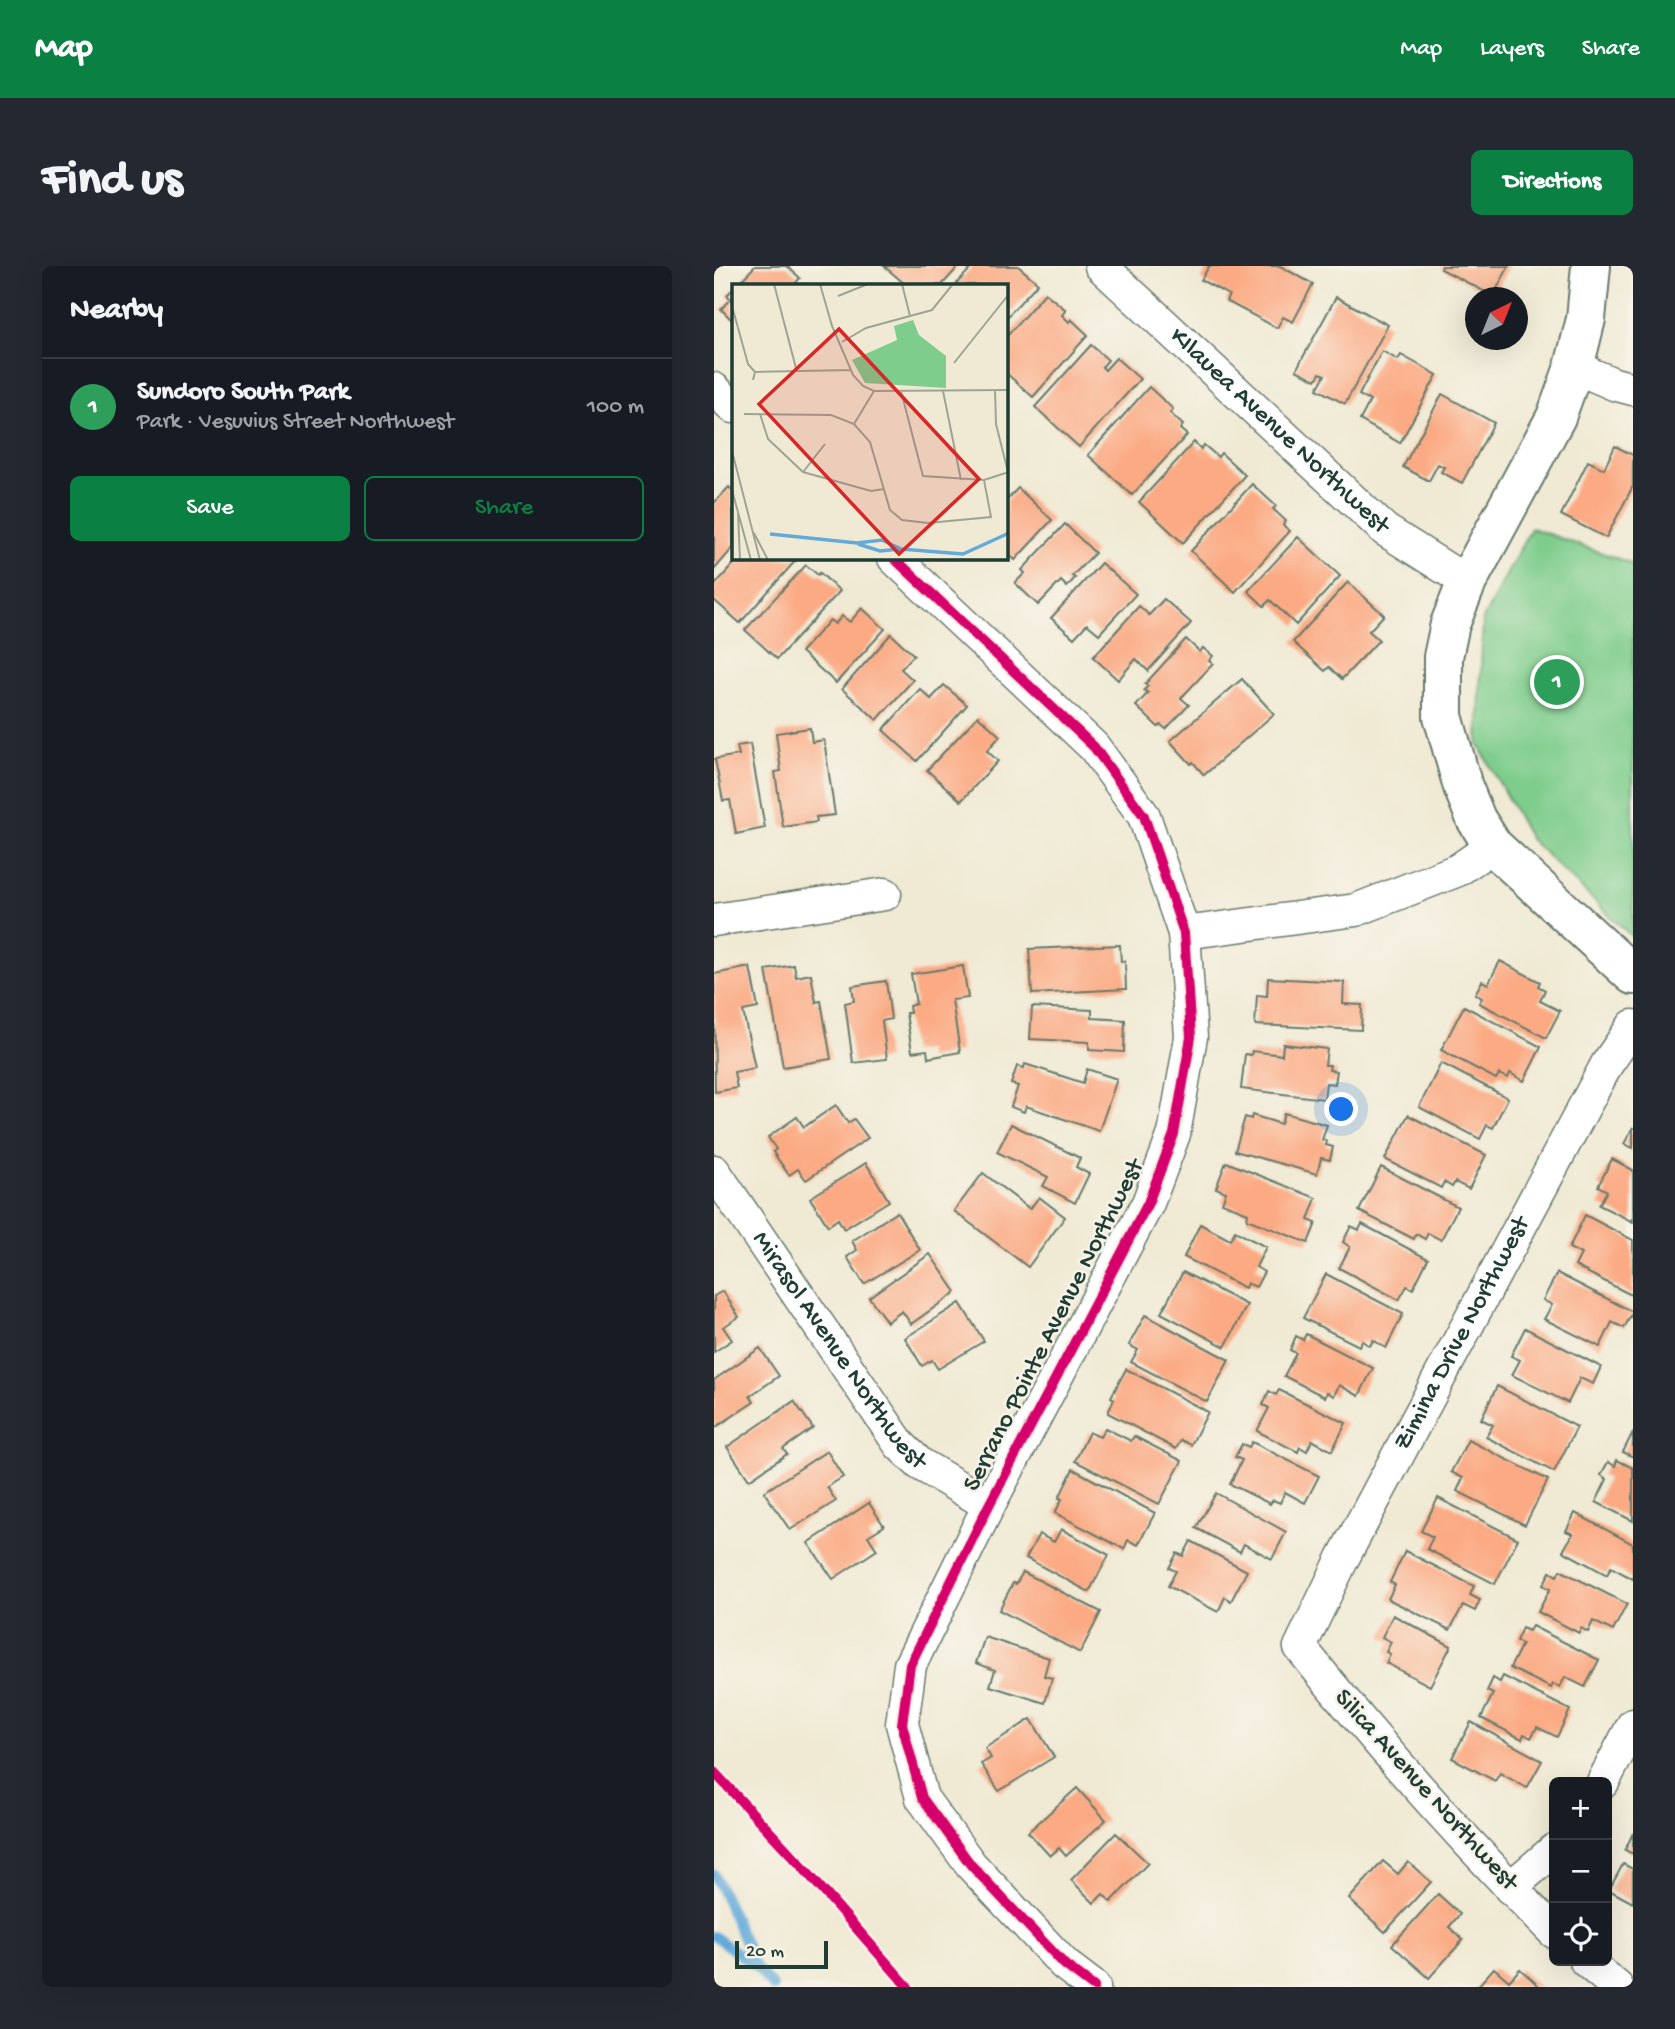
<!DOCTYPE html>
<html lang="en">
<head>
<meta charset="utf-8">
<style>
	body { margin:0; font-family:"Gochi Hand",sans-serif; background:#242831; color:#f1f3f6 }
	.controls { position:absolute; right:21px; bottom:21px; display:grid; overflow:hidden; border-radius:10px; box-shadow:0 7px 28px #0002 }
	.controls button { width:63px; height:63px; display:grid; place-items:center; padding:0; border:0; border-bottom:2px solid #363941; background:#171b24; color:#f1f3f6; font:35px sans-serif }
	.compass { position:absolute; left:751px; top:21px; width:63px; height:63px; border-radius:50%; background:#171b24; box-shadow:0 7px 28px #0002; rotate:43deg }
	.scale { position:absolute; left:21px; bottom:18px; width:93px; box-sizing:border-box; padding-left:7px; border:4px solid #1f3d34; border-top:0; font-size:19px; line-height:24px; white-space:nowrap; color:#1f3d34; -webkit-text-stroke:5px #f7f3e8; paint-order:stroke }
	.you { position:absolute; left:628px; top:844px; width:24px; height:24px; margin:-18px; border:5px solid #fff; border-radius:50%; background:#1a73e8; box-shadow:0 0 0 10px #1a73e833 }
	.badge { display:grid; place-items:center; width:46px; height:46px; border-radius:50%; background:#0b8043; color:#fff; font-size:23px; font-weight:700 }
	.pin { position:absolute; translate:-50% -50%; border:4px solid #fff; box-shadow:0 2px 7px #0006 }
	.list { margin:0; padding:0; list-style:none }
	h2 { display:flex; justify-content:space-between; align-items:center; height:91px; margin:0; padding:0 28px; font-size:30px }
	h2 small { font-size:23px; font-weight:400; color:#9ea1a6 }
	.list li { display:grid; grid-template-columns:46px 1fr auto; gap:21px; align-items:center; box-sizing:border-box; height:98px; padding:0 28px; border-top:2px solid #363941 }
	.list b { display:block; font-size:26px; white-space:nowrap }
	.list p { margin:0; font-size:23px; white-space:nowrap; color:#9ea1a6 }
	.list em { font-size:23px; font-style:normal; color:#9ea1a6 }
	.actions { display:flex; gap:14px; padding:21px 28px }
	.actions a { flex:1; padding:16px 0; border:2px solid #0b8043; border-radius:10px; text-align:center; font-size:24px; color:#0b8043 }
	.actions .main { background:#0b8043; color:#fff }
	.icon { flex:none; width:38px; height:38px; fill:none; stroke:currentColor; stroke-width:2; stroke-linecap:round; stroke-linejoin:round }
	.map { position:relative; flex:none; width:919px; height:1721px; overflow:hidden; border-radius:10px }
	header { display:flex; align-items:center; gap:42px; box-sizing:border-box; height:98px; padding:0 35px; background:#0b8043; color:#fff }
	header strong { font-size:33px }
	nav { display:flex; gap:38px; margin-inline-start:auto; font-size:24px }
	.intro { display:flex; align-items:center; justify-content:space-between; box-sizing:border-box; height:168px; padding:0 42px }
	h1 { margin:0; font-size:49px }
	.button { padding:18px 32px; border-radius:10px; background:#0b8043; color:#fff; font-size:24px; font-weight:700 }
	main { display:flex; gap:42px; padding:0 42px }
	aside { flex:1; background:#171b24; border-radius:10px; box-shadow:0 7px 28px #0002 }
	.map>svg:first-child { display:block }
	.green { fill:#7fcd8d; stroke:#4f8560; stroke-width:2 }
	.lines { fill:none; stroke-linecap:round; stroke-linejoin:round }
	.stream { stroke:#63aada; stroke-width:10 }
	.building { fill:#fbaa83 }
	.minor-casing { stroke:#687a6c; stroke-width:35 }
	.tertiary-casing { stroke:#687a6c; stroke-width:42 }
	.minor { stroke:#fff; stroke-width:32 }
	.tertiary { stroke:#fff; stroke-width:38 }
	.cycleway-casing { stroke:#f7f3e8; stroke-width:15 }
	.cycleway { stroke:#d6006c; stroke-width:10 }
	.labels { text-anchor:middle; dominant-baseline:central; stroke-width:5; stroke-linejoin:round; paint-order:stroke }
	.street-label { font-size:26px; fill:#1f3d34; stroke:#f7f3e8 }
	.inset-river { fill:none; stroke:#63aada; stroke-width:3.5 }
	.inset-road { fill:none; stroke:#9ca594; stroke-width:2 }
	.view { fill:#d62828; fill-opacity:0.15; stroke:#d62828; stroke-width:3.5 }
	.inset-edge { fill:none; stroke:#1f3d34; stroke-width:3.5 }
</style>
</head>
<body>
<header>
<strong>Map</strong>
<nav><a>Map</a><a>Layers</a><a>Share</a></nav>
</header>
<div class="intro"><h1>Find us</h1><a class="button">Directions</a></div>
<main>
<aside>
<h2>Nearby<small></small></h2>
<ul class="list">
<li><span class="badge" style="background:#2e9e5b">1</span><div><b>Sundoro South Park</b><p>Park · Vesuvius Street Northwest</p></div><em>100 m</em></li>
</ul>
<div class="actions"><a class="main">Save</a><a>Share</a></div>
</aside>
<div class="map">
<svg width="919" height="1721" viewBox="0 0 919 1721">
	<rect width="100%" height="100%" fill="#f7f3e8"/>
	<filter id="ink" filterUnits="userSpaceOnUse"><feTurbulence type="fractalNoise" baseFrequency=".0143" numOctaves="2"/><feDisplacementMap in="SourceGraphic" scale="14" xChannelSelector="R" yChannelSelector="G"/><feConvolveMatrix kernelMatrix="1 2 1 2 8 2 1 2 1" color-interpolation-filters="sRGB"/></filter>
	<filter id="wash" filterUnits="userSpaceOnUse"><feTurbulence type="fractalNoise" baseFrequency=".00686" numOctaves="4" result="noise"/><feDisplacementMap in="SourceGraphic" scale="28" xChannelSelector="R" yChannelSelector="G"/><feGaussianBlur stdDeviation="1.57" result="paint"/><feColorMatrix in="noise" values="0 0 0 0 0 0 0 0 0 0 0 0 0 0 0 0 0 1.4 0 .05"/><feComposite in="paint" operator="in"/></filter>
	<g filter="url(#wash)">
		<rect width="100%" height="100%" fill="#f0ead4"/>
		<polygon class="green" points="817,262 919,298 919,672 816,573 764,478 769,353"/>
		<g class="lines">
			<g class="stream">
				<polyline points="0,1608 42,1701 59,1721"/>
				<polyline points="0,1670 39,1699"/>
			</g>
		</g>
		<g id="blocks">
			<g class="building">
				<polygon points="41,0 73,0 86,12 80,19 23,19"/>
				<polygon points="170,0 245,0 228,19 192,19"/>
				<polygon points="259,0 304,0 324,17 292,52 292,19 241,19"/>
				<polygon points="495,0 566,0 599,18 579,56 569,51 563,62 512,35 515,29 487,14"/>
				<polygon points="728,0 795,0 779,30 727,3"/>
				<polygon points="19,23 19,55 7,43 17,33 13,29"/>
				<polygon points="331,27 352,44 348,49 355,56 357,53 374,69 319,131 292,107 292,71"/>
				<polygon points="622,31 674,59 631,138 603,123 611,109 606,107 602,114 582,104"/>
				<polygon points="377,79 394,94 388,101 391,104 402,92 426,113 365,181 321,141"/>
				<polygon points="668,85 684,94 687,89 723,109 686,177 646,154 656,135 645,129"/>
				<polygon points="435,121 459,143 456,147 469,159 466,163 473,169 418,229 374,189"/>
				<polygon points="728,128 780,157 748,217 727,206 730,201 724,198 715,215 689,201"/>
				<polygon points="480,176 487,183 490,179 504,191 507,187 531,209 469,277 425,236"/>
				<polygon points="901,180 919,189 919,220 892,272 847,249 874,195 890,203"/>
				<polygon points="538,218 562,240 559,243 572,255 569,259 576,265 521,326 477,285"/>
				<polygon points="15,221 19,225 19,282 0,304 0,237"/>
				<polygon points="304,222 338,254 301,294 292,286 292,235"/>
				<polygon points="351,258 381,287 358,310 361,312 353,321 347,315 324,339 301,317 311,307 308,304"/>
				<polygon points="584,271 626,310 582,359 556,334 550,340 534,325"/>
				<polygon points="25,292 84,292 26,357 0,334 0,320"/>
				<polygon points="387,297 422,328 385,368 373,358 360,372 337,352"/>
				<polygon points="92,299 104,309 106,307 126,325 63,393 31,364"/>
				<polygon points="634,316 670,349 655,365 665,374 628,413 615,401 611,405 579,376"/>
				<polygon points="450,333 477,357 434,405 422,393 404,414 379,391 425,340 435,349"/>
				<polygon points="148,342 171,363 122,417 87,386 116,354 121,358 128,350 136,356"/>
				<polygon points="177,368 200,389 187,403 199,414 163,454 128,423"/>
				<polygon points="472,373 486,386 489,382 499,390 495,395 499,398 467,432 475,439 452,463 447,459 444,461 422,440 434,427 430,424 434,420 431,418"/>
				<polygon points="528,413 560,448 490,509 479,496 477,498 456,475"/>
				<polygon points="230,419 253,439 203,495 169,464 206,423 217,433"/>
				<polygon points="264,450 286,470 273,485 284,495 247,535 213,504"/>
				<polygon points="96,462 98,476 110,474 121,549 102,551 103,556 69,561 61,506 67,505 62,467"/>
				<polygon points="36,478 51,562 22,568 16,534 9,535 1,493 25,489 23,480"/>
				<polygon points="406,679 407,696 411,695 412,723 318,728 315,683"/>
				<polygon points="786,695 826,716 824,720 831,724 826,735 846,745 832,772 765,737 768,732 761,728 768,715 774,718"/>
				<polygon points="80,699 82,711 97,708 102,736 107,735 117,793 69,801 52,704"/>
				<polygon points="249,700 254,732 238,734 246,786 214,792 213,784 198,786 192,747 196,747 195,740 202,738 197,708"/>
				<polygon points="36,701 44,742 29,745 41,802 20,806 23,822 1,826 0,708"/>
				<polygon points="554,712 630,716 629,738 648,739 647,764 541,759 543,729 553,730"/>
				<polygon points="172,715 177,753 168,755 173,793 139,797 131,737 140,735 138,720"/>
				<polygon points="750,740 827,781 810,815 796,807 794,812 785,808 782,813 727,784"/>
				<polygon points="318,741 378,744 378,752 411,754 410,786 375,784 375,776 316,773"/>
				<polygon points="569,778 613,783 611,799 616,799 615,804 623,805 621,818 612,817 610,833 527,823 531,788 537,789 538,785 568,789"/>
				<polygon points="727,797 794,832 779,862 773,859 766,873 705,841"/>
				<polygon points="311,798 369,817 373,803 403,813 385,865 312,840 310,846 297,841 304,820 297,818 303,800 310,802"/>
				<polygon points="122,839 134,857 140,853 154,872 92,914 84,903 75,909 59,886 62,883 54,871 83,851 90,861"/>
				<polygon points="570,847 613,859 608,874 613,875 612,879 619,881 616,894 607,892 603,908 521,885 531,851 537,853 538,849 567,858"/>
				<polygon points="694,849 772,889 755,923 741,916 738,921 730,916 727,922 671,893"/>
				<polygon points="297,858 366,892 362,901 375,908 361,937 329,920 334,911 283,886"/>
				<polygon points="919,861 919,882 910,878"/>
				<polygon points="898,893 919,904 919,956 885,939 893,925 884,920"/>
				<polygon points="512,896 602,932 594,954 602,957 594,977 533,953 534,947 508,937 512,926 502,922"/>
				<polygon points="152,897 175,935 130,963 124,953 114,960 96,932"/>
				<polygon points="667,901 744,941 727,974 714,967 711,973 702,968 700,973 645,945"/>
				<polygon points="269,907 316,943 325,931 351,951 314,1001 240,945"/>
				<polygon points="183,946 206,984 150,1018 133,991 143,984 138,975"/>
				<polygon points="871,949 919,974 919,1030 861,1000 867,988 855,982"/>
				<polygon points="486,958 516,974 521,965 552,981 542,1001 550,1006 542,1021 533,1017 531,1022 470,991"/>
				<polygon points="648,958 714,993 699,1023 693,1020 685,1034 625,1002 636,981 629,976 637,960 645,964"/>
				<polygon points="216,988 242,1026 197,1058 188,1045 173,1056 155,1031"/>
				<polygon points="469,1006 533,1039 511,1081 447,1047"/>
				<polygon points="843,1007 919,1046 910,1062 898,1056 886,1081 830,1053 838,1039 829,1034"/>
				<polygon points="612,1008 689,1048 672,1082 659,1074 656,1080 648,1075 645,1080 589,1052"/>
				<polygon points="9,1025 25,1051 9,1061 18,1074 0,1086 0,1030"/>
				<polygon points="246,1037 270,1075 224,1103 218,1094 208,1100 191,1072"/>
				<polygon points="431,1049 515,1094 493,1136 417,1096 424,1084 415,1079"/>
				<polygon points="811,1062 887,1101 879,1118 866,1112 854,1137 798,1109 806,1094 797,1090"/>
				<polygon points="592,1068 659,1102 645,1130 625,1119 620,1130 613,1126 611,1131 570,1110 582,1087 576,1084 582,1070 589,1074"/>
				<polygon points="46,1082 65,1110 36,1130 40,1136 2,1161 0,1158 0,1114"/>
				<polygon points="412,1103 494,1146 477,1179 467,1174 462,1183 394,1147 400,1133 397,1131"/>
				<polygon points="783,1120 863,1161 840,1206 772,1171 779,1159 767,1153"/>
				<polygon points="565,1124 632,1157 618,1185 598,1174 593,1185 586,1181 584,1186 543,1165 555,1142 549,1139 555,1125 562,1129"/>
				<polygon points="80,1135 99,1162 69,1183 73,1188 35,1214 13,1181"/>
				<polygon points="391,1162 417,1175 420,1170 468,1195 445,1238 361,1195 375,1166 386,1171"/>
				<polygon points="919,1166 919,1191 909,1186"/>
				<polygon points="754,1174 834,1214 811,1259 743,1225 749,1212 737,1206"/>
				<polygon points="538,1176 605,1210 591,1237 571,1226 566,1237 559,1234 556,1238 516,1218 528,1194 521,1191 528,1178 535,1181"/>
				<polygon points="113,1185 129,1211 113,1221 122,1235 76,1264 50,1226"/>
				<polygon points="903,1194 919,1202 919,1255 882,1236 893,1213 887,1209 894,1196 901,1200"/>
				<polygon points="359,1203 441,1247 424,1279 414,1274 410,1283 341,1247 348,1233 345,1232"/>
				<polygon points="502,1227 572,1266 558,1293 530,1278 526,1286 482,1262"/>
				<polygon points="724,1232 804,1273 781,1318 713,1283 719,1271 707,1265"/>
				<polygon points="155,1237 170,1260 154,1270 163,1284 119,1313 94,1277"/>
				<polygon points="861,1247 919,1278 919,1313 897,1301 893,1309 849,1285 859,1268 852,1265"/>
				<polygon points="347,1263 395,1289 375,1326 312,1292 325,1268 340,1276"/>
				<polygon points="477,1275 533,1305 517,1335 511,1331 504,1346 454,1320 462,1305 455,1302 463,1287 469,1290"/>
				<polygon points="691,1285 760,1320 756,1329 766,1334 761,1345 749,1339 736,1364 674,1333 681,1319 676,1316"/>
				<polygon points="846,1304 913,1338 899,1365 879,1355 874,1366 867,1362 865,1367 824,1346 836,1323 829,1319 836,1306 843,1310"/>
				<polygon points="309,1306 387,1346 366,1387 285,1344 299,1317 302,1318"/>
				<polygon points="679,1349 737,1380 716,1420 672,1397 676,1388 672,1386 677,1376 668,1371"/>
				<polygon points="818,1360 885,1394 871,1421 851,1411 846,1421 839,1418 837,1422 796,1402 808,1378 802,1375 808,1362 815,1365"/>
				<polygon points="271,1371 335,1392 330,1410 338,1412 331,1437 276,1420 281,1404 262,1397"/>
				<polygon points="789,1410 856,1444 843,1471 823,1461 817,1472 810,1468 808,1473 767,1452 779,1428 773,1425 779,1412 786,1416"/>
				<polygon points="317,1453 340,1491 285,1525 267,1498 277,1492 271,1482"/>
				<polygon points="757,1456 828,1495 813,1522 786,1507 781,1515 738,1492"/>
				<polygon points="363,1522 392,1554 352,1590 345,1582 336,1590 314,1566"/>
				<polygon points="402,1567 434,1597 397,1636 389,1628 380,1637 357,1614"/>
				<polygon points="919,1567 919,1588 911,1584"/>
				<polygon points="669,1595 684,1608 694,1596 717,1616 671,1666 635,1633"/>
				<polygon points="909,1598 919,1603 919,1637 895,1624"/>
				<polygon points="724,1628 746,1648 735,1661 749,1674 715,1712 678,1679"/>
				<polygon points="780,1702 795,1715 806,1703 826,1721 763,1721"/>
			</g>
		</g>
	</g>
	<g filter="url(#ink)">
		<use href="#blocks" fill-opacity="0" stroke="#687a6c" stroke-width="2"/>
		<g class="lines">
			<defs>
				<g id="minor">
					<path id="s1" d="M387 0 671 264 753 316"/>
					<polyline points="860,101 900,118 919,123"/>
					<polyline points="0,123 19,141"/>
					<polyline points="180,292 380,481 430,550 470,667 477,771 460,868 434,937 275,1239 196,1399 188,1458 208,1532 257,1599 351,1699 380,1721"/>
					<polyline points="0,654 171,628"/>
					<polyline points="470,667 642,644 744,604 779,580"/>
					<path id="s2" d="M0 905 186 1179 206 1198 275 1239"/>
					<polyline points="889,1516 919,1459"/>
					<polyline points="796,1622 840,1584"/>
					<path id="s3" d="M840 1666C751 1576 665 1480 586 1381L629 1292 893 798 919 760"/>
					<polyline points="872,1695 903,1721"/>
				</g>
				<polyline id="tertiary" points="877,0 872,53 860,101 842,151 753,316 736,358 729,391 729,450 749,521 762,553 779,580 919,709"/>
			</defs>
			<use href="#minor" class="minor-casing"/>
			<use href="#tertiary" class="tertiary-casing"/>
			<use href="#minor" class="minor"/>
			<use href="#tertiary" class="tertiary"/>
			<defs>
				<g id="cycleway">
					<polyline points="180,292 380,481 430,550 470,667 477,771 460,868 434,937 275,1239 196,1399 188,1458 208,1532 257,1599 351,1699 380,1721"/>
					<polyline points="0,1506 84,1596 194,1721"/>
				</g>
			</defs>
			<use href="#cycleway" class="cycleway-casing"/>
			<use href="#cycleway" class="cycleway"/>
		</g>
	</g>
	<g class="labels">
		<g class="street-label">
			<text stroke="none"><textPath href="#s1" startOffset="243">KIlauea Avenue Northwest</textPath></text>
			<text transform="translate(341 1060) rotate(-63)">Serrano Pointe Avenue Northwest</text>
			<text stroke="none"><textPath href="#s3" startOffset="735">Zimina Drive Northwest</textPath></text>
			<text stroke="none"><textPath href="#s2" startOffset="219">Mirasol Avenue Northwest</textPath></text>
			<text transform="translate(711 1525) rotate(48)">Silica Avenue Northwest</text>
		</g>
	</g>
	<g transform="translate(18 18)">
		<rect width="276" height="276" fill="#f0ead4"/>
		<path d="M181 36 187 51 214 72V104L133 99 120 76 165 56 162 42Z" fill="#7fcd8d"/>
		<path class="inset-river" d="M38 250 125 259 150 256 169 265 231 270 277 249M126 260 148 267 168 265"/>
		<path class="inset-road" d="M42 0 65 88M88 0 100 42 121 91 131 102 142 107 277 106M170 0 178 32M106 12 136 0M0 22 16 80 23 88 21 96M110 58 134 44 200 26 221 0M222 79 277 10M23 88 119 86M263 106 264 140 276 188M169 107 191 192 252 196 277 188M211 107 229 196M12 130 99 131 122 140 138 158 158 226 170 236 196 239 259 233 252 196M28 130 36 155 71 188 139 207 152 205M122 140 142 107M0 167 28 276M71 188 93 160M0 206 19 276M6 228 8 276M22 249 36 276"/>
		<path class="view" d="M107 45 247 195 167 270 27 120Z"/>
		<rect width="276" height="276" class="inset-edge"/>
	</g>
</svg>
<div class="controls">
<button>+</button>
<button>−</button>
<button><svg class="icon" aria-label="locate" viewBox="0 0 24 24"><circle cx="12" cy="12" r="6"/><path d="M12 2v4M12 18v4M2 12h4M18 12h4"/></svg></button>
</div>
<svg class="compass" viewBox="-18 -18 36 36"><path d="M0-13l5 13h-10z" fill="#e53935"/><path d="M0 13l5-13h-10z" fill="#9ea1a6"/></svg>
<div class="scale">20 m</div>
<div class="you"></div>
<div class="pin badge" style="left:843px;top:416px;background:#2e9e5b">1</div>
</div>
</main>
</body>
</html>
